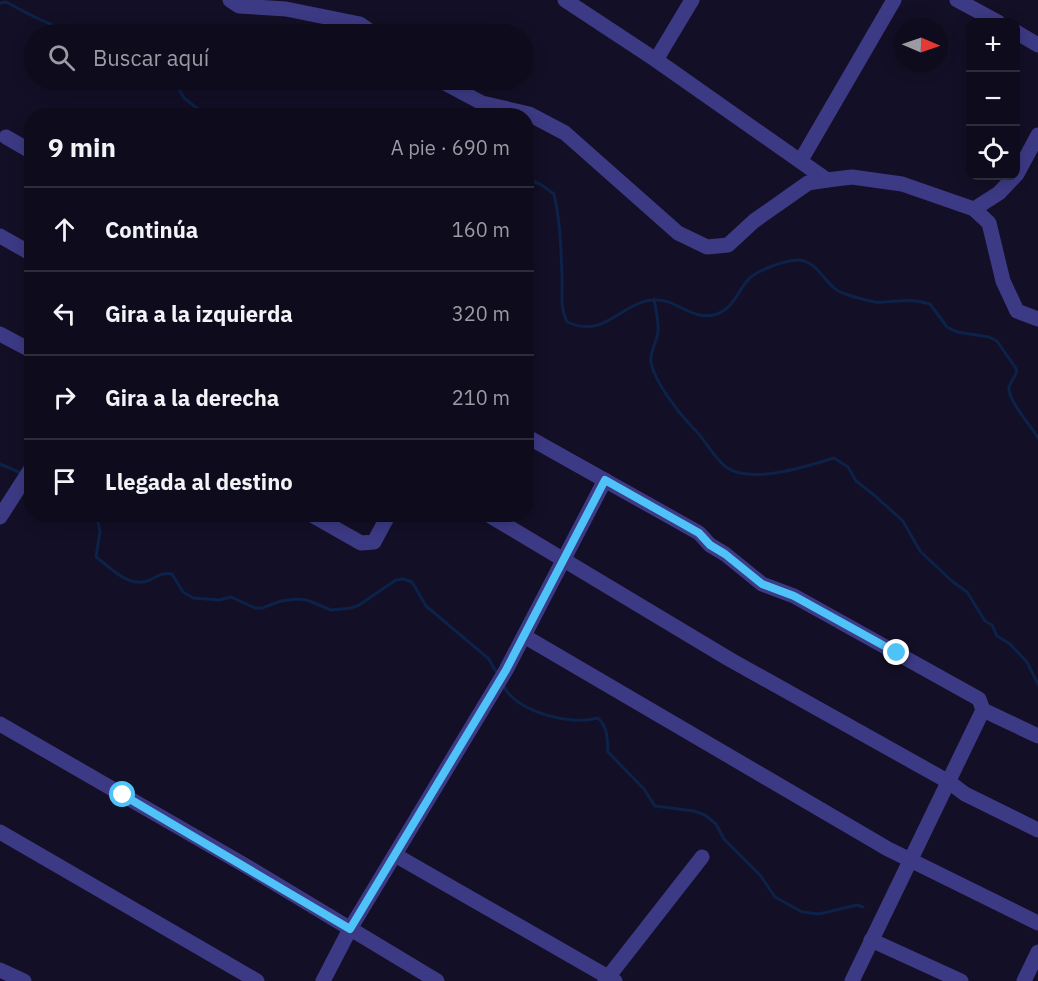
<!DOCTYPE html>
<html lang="es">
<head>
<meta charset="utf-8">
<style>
	body { margin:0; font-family:"IBM Plex Sans",sans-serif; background:#171425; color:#f1f3f6 }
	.controls { position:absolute; right:18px; top:18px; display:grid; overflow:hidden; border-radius:12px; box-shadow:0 3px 15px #0003 }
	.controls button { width:54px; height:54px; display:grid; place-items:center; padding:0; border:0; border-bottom:2px solid #2e2b3b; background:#0e0b1c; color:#f1f3f6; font:30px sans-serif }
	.compass { position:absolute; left:894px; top:18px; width:54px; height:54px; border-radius:50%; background:#0e0b1c; box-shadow:0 3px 15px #0003; rotate:92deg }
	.stop { position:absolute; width:18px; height:18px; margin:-14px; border:4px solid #4fc3f7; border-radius:50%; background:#fff }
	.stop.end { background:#4fc3f7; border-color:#fff; box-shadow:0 2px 6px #0008 }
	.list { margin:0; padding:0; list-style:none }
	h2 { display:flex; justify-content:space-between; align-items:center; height:78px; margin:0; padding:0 24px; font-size:26px }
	h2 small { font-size:20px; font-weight:400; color:#9b9ba3 }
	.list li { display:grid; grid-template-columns:39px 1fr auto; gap:18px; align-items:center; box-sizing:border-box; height:84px; padding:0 24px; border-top:2px solid #2e2b3b }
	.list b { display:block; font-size:22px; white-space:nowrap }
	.list em { font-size:20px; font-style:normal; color:#9b9ba3 }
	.icon { flex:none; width:33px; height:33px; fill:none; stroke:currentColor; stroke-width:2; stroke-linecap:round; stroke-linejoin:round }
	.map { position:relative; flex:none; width:1038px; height:981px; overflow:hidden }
	.search { position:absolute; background:#0e0b1c; box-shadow:0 3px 15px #0003; left:24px; top:24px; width:510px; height:66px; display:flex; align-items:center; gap:15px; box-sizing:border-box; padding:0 21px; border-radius:33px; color:#9b9ba3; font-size:22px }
	.panel { position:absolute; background:#0e0b1c; box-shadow:0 3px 15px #0003; left:24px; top:108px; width:510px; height:414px; border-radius:24px }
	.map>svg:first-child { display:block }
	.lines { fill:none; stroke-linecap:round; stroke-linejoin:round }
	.stream { stroke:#0c2248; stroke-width:3 }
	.minor { stroke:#3d3a85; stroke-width:15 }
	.route { stroke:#4fc3f7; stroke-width:8 }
</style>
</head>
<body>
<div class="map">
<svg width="1038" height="981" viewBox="0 0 1038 981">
	<rect width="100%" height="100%" fill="#130f26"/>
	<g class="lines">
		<g class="stream">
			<path d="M0 3 6 2C25 12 45 24 67 30 88 35 112 33 134 34"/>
			<polyline points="174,80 184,98 207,116"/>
			<path d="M526 179 540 184 554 194C560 220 561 247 562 275 563 291 559 306 567 322 607 340 621 300 656 300 677 299 692 322 717 314 733 308 737 293 747 281 756 270 784 261 797 260 818 260 824 284 840 292 850 296 865 300 875 302 882 303 891 301 898 301 908 300 920 301 930 304L947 327 957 332 989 337 997 341 1017 370C1016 376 1011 381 1009 387 1007 399 1031 426 1038 438"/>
			<path d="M654 299C656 310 659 322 658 332 657 341 649 354 651 363 656 384 678 412 693 428 706 440 712 456 726 467 750 485 808 466 834 458L848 467 856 481 874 495 903 521 920 551 953 582 967 592 985 621 992 625 997 636 1010 644 1027 662 1038 684"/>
			<polyline points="0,464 21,473"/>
			<path d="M96 514 100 531 96 557C111 568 129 589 150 580 158 576 162 572 172 574L183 592 193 598 219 600 231 597 255 608H262L281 601 296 599 307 600 331 610 351 608 359 605 396 580 403 579 412 582 426 606 489 659 497 674"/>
			<path d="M503 685C516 712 570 726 598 718 608 728 607 738 608 752L644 789 655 806 694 811 705 815 716 824 724 839 760 875 775 897 802 912 819 914 857 905 863 907"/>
		</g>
		<g class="minor">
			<polyline points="230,0 239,6 286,9 360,24 374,34"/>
			<polyline points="565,0 656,60 827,180"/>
			<polyline points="957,0 998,22"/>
			<polyline points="1016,32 1038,45"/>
			<polyline points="656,60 692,0"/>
			<polyline points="439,80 482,103 529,114 565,133 678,233 707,247 728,245 754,221 808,183 827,180 852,177 902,184 974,209 989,223 1003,281 1017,311 1038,319"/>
			<polyline points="6,137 32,152"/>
			<polyline points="801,160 894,0"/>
			<polyline points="974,209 999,193 1017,174 1038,135"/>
			<polyline points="0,236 32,254"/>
			<polyline points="0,334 32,351"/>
			<polyline points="526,436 699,533 710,545 725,554 762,584 794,596 979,699 983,710 1038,736"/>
			<polyline points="310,514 361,543 374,542 389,514"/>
			<polyline points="487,514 729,659 949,782 965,794 1038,830"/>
			<polyline points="0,517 32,467"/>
			<polyline points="524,636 888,849 1038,923"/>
			<polyline points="0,724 246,866 437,981"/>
			<polyline points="0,832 257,981"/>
			<polyline points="395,855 615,981"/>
			<polyline points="871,940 961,981"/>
			<polyline points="0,970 24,981"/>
			<polyline points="323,981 350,929 506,670 605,480"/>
			<polyline points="605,981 702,857"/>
			<polyline points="852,981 983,710"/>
			<polyline points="1024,981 1038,952"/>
		</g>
	</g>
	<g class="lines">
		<polyline class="route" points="123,795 350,929 506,670 605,480 699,533 710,545 725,554 762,584 794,596 897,653"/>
	</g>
</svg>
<div class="controls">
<button>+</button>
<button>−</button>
<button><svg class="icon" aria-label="locate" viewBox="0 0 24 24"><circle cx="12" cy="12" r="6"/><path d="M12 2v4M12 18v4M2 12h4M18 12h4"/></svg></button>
</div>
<svg class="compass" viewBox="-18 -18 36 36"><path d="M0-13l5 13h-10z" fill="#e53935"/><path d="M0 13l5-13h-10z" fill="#9b9ba3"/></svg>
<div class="stop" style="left:123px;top:795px"></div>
<div class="stop end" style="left:897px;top:653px"></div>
<div class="search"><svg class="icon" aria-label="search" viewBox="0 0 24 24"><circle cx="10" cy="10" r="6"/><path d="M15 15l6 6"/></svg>Buscar aquí</div>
<section class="panel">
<h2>9 min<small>A pie · 690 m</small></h2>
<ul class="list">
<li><svg class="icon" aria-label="ahead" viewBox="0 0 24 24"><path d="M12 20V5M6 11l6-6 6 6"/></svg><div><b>Continúa</b></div><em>160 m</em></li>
<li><svg class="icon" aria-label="left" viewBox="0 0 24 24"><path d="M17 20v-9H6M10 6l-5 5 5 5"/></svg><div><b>Gira a la izquierda</b></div><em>320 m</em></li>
<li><svg class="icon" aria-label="right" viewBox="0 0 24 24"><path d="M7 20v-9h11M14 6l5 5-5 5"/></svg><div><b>Gira a la derecha</b></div><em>210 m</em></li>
<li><svg class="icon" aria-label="arrive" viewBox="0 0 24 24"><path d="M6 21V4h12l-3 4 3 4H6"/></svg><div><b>Llegada al destino</b></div></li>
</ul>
</section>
</div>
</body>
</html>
